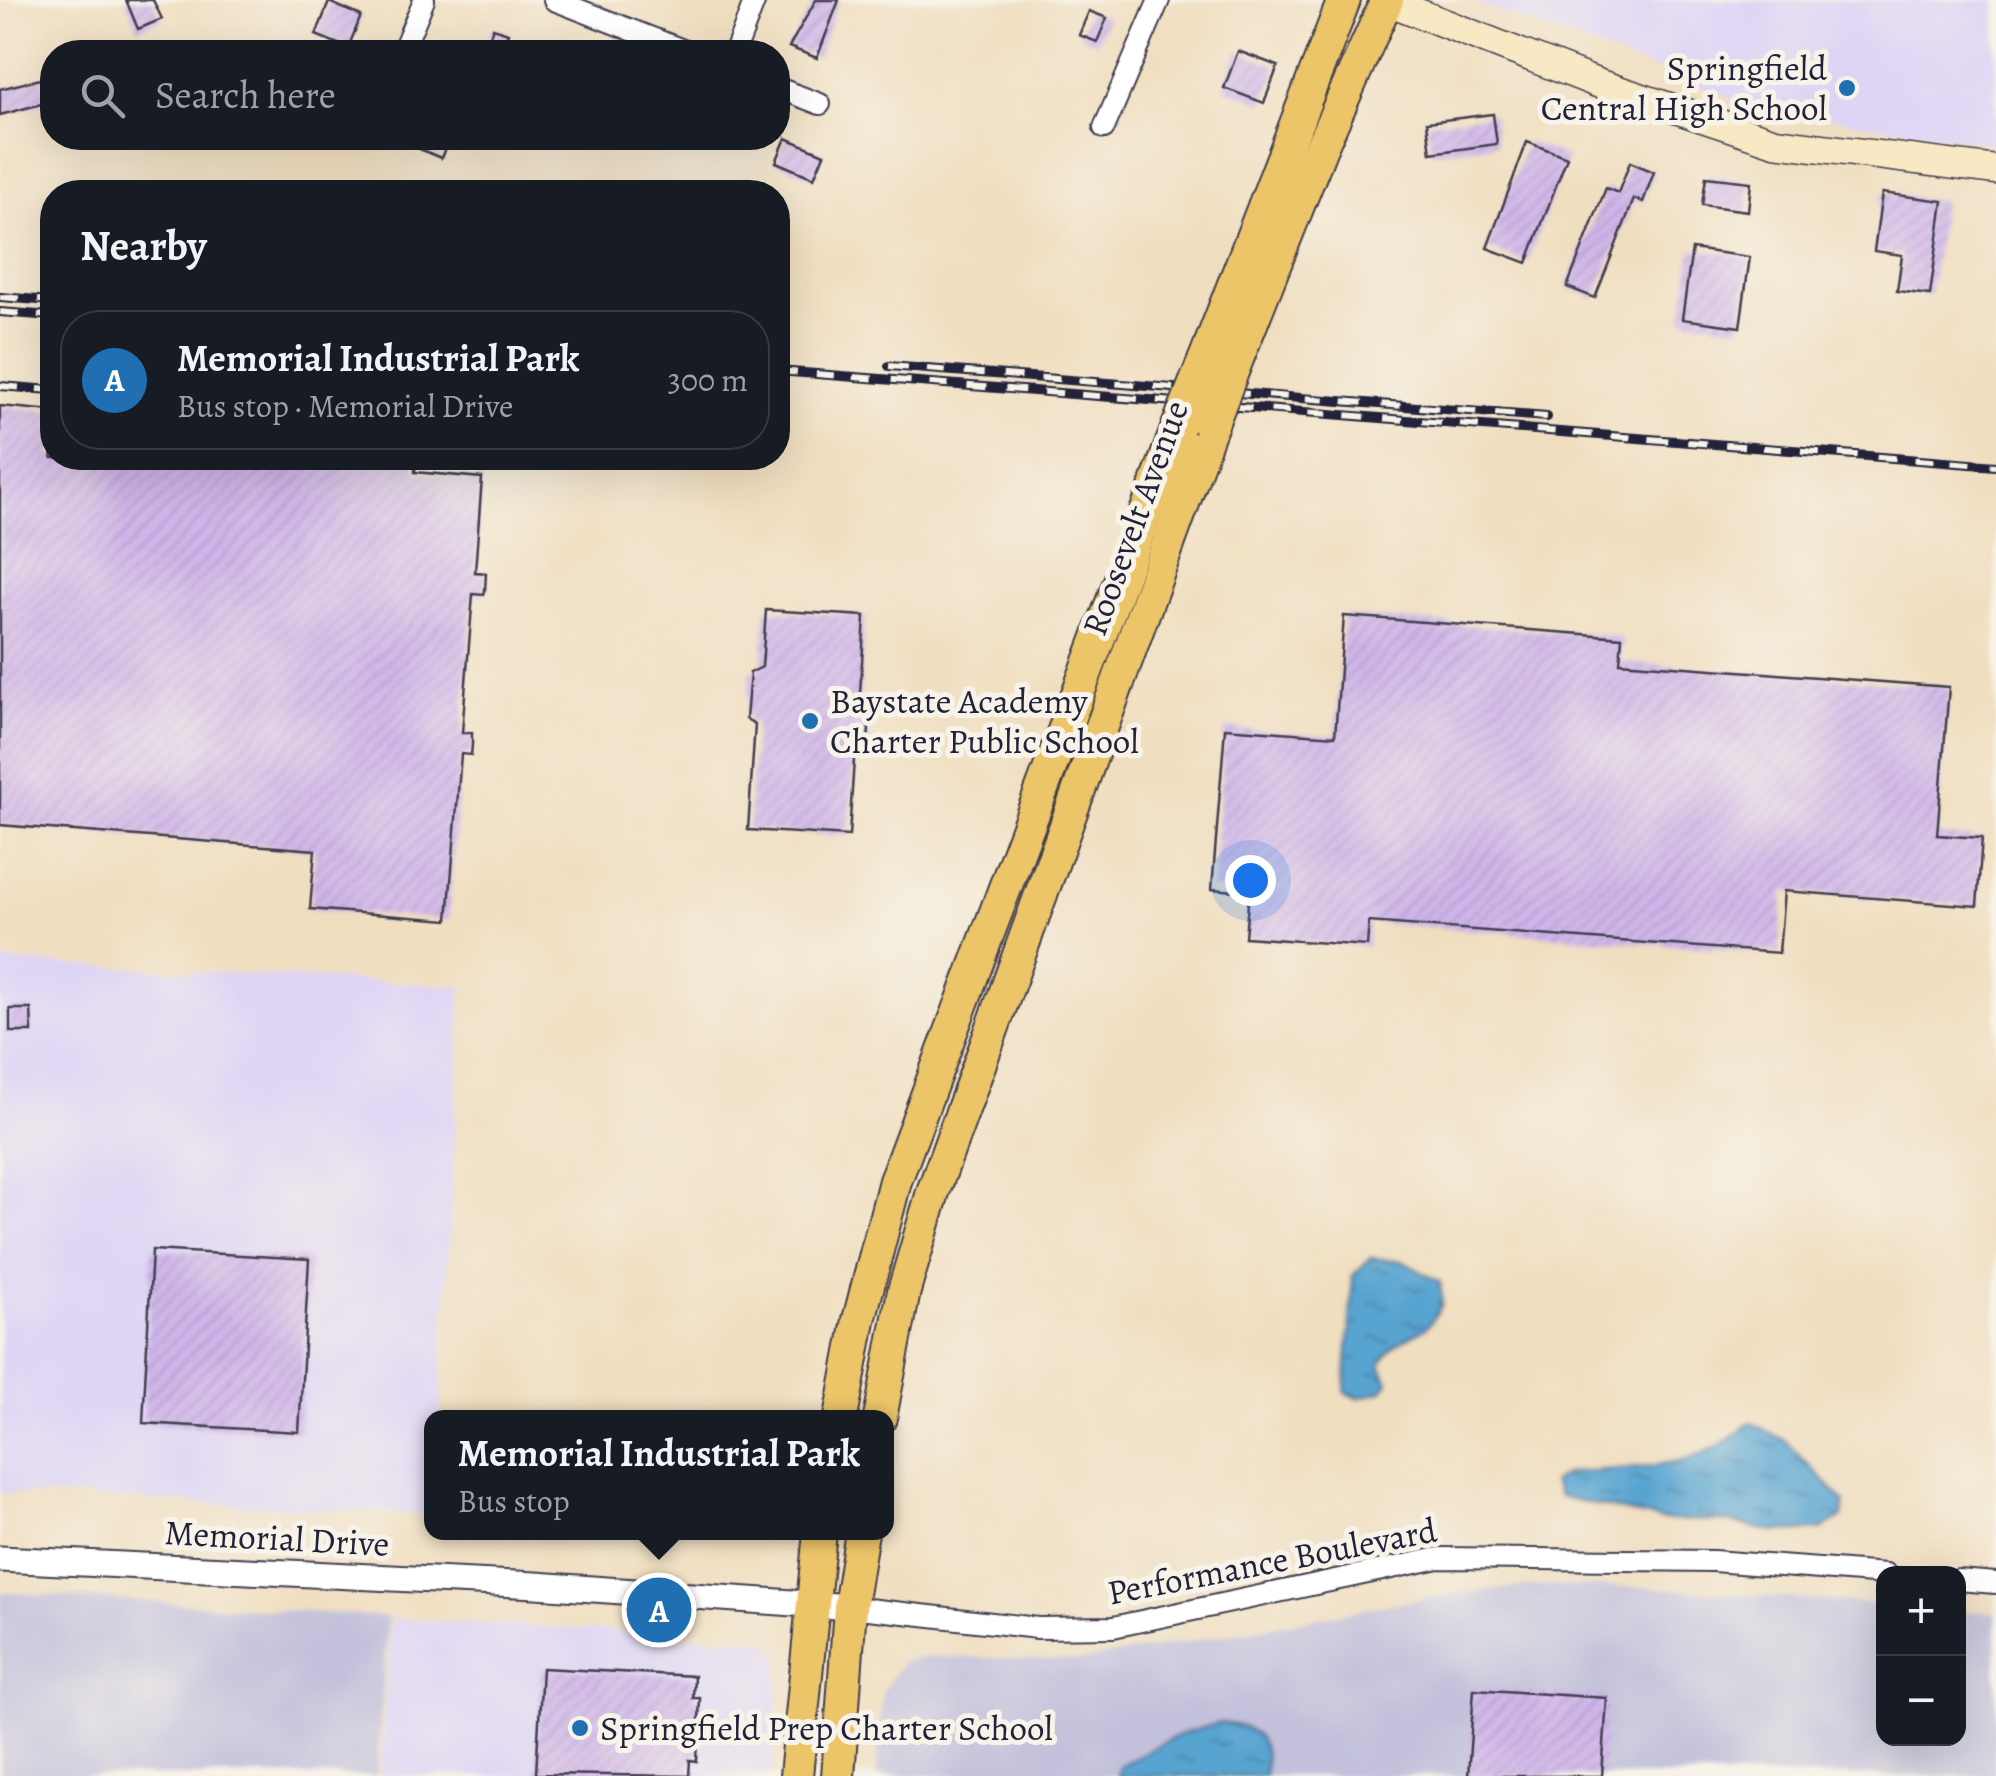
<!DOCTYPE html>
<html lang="en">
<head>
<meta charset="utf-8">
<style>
	body { margin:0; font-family:Alegreya,serif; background:#242831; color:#f1f3f6 }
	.controls { position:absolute; right:30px; bottom:30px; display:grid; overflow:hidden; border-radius:20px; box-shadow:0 10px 40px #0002 }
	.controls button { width:90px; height:90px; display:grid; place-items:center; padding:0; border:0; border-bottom:2px solid #363941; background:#171b24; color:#f1f3f6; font:50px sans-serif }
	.you { position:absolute; left:1250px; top:880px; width:35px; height:35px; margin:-25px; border:8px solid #fff; border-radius:50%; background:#1a73e8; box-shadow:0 0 0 15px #1a73e833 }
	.badge { display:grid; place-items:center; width:65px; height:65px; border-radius:50%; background:#1f6fb2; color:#fff; font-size:32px; font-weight:700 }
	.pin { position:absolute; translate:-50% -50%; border:5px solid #fff; box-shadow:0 2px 10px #0006 }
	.popup { position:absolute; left:424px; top:1410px; width:470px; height:130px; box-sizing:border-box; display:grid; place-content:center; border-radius:20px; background:#171b24; filter:drop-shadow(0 2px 8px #0005); font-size:32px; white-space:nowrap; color:#9ea1a6 }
	.popup b { font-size:38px; color:#f1f3f6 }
	.popup::after { content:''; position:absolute; left:50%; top:100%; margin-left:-20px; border:20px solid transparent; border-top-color:#171b24 }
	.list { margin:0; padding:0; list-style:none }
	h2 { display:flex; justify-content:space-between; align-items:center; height:130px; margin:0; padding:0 40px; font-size:42px }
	h2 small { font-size:32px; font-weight:400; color:#9ea1a6 }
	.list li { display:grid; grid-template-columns:65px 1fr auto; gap:30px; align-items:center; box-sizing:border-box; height:140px; margin:0 20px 20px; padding:0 20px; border:2px solid #363941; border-radius:40px }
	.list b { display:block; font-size:38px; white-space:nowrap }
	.list p { margin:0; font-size:32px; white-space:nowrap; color:#9ea1a6 }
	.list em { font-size:32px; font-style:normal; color:#9ea1a6 }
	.icon { flex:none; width:55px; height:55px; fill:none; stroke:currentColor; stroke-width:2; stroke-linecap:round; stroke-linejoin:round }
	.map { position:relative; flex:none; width:1996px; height:1776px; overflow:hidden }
	.search { position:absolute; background:#171b24; box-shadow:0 10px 40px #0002; left:40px; top:40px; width:750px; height:110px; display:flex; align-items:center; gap:25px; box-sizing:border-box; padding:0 35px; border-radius:40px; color:#9ea1a6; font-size:38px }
	.panel { position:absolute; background:#171b24; box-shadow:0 10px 40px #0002; left:40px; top:180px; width:750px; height:290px; border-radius:40px }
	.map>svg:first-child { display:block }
	.built { fill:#ded5f5 }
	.industrial { fill:#c3c1db }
	.water { fill:url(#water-ripples); stroke:#3d6386; stroke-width:2.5 }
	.building { fill:url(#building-hatch) }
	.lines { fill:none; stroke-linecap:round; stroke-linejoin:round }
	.minor-casing { stroke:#413e4f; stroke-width:24 }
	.tertiary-casing { stroke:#413e4f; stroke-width:29 }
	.secondary-casing { stroke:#413e4f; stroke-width:31 }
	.primary-casing { stroke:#413e4f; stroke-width:36 }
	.minor { stroke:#fff; stroke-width:20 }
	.tertiary { stroke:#fff; stroke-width:25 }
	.secondary { stroke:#f8e8c3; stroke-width:28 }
	.primary { stroke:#edc569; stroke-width:32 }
	.rail-casing { stroke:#22223b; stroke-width:10 }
	.rail { stroke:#f7f3e8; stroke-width:6; stroke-dasharray:19; stroke-linecap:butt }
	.primary-bridge-casing { stroke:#413e4f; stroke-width:36; stroke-linecap:butt }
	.primary-bridge { stroke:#edc569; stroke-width:32 }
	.poi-dot { fill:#1f6fb2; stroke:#f7f3e8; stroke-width:4 }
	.labels { text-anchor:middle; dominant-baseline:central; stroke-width:10; stroke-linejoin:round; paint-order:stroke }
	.poi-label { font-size:35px; fill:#22223b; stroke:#f7f3e8; text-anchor:start }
	.street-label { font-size:35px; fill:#22223b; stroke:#f7f3e8 }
</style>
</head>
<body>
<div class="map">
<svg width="1996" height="1776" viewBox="0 0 1996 1776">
	<defs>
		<pattern id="water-ripples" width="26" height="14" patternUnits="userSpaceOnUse" patternTransform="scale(2.5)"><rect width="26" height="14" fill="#58a4d1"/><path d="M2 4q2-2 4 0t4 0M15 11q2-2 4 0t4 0" fill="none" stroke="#4885ab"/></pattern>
		<pattern id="building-hatch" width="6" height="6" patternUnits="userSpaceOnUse" patternTransform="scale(2.5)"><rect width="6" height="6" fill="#d0b6ea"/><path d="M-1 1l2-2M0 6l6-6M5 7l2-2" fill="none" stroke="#b29cca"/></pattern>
	</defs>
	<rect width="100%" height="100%" fill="#f7f3e8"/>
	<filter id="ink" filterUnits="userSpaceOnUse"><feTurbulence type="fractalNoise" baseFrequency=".01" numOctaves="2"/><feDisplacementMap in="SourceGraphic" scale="20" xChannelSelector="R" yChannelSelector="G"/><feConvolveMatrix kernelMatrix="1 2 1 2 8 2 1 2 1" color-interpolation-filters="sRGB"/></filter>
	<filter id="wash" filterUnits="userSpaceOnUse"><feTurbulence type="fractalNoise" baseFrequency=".0048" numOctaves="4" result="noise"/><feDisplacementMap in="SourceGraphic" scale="40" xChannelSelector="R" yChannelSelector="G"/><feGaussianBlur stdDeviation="2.25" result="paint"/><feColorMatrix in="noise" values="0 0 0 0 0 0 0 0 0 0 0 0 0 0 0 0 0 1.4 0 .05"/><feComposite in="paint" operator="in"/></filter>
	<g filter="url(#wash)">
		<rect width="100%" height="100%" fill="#f0dec0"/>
		<g class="built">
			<polygon points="1469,0 1996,0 1996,145 1745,104"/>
			<polygon points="0,961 462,986 440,1417 432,1418 431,1515 0,1493"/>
			<polygon points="391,1618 767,1641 778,1652 779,1681 772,1776 380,1776"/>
		</g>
		<g class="industrial">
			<polygon points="1529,1586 1646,1587 1883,1605 1884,1738 1958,1738 1959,1610 1996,1613 1996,1776 876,1776 883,1690 903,1661 930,1656 1081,1661 1436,1596"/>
			<polygon points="0,1592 388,1617 376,1776 0,1776"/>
		</g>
		<g class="water">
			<path d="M1371 1258 1402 1261 1440 1282 1442 1304C1438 1310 1433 1321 1427 1326 1407 1342 1395 1337 1381 1364L1388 1381 1383 1391 1358 1398 1345 1392 1353 1275Z"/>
			<path d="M1750 1422 1786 1441 1845 1503 1842 1517 1821 1530 1775 1532 1723 1521 1660 1520 1559 1496 1552 1482 1567 1473C1636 1465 1699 1473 1750 1422Z"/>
			<path d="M1220 1723C1256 1726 1269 1739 1264 1776H1117L1119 1766 1179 1735Z"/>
		</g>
		<g id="blocks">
			<g class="building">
				<polygon points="126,0 153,0 162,19 138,29"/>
				<polygon points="816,0 839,0 817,58 789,47"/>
				<polygon points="329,2 361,16 348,48 316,35"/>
				<polygon points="1089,11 1107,18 1097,42 1079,35"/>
				<polygon points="493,28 508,33 506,38 540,52 483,52"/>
				<polygon points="1238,51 1278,66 1264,103 1224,88"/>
				<polygon points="52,76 52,101 0,115 0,89"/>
				<polygon points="1493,114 1497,144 1431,153 1427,122"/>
				<polygon points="393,138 449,138 441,158"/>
				<polygon points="786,138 824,154 814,178 776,162"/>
				<polygon points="1527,142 1567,157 1527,263 1487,248"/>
				<polygon points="1630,162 1654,172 1643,202 1634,199 1595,298 1567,287 1606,188 1618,193"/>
				<polygon points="1706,177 1751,182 1748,211 1702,205"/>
				<polygon points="1882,193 1943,201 1930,295 1897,291 1902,255 1874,251"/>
				<polygon points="1692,249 1750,257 1740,327 1682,319"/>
				<polygon points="0,406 52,411 52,458 416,458 415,472 482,478 475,572 486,573 485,591 484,595 473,594 462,733 472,733 472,745 471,755 461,754 448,920 310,909 315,850 0,825"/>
				<polygon points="766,610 865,616 859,708 870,709 868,745 855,744 849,836 748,830 755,724 746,719 750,673 762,667"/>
				<polygon points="1344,616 1622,637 1620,662 1949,687 1937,835 1982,838 1977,906 1784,891 1779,953 1369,922 1367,946 1245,937 1249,892 1212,889 1225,728 1335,736"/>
				<polygon points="10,1009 31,1009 32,1032 10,1032"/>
				<polygon points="152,1250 309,1259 299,1432 143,1423"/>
				<polygon points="542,1668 694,1676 693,1698 700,1698 697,1761 690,1760 689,1776 536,1774"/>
				<polygon points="1474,1689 1607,1698 1602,1776 1468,1776"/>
			</g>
		</g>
	</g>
	<g filter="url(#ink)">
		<use href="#blocks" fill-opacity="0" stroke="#413e4f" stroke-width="2.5"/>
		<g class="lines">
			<defs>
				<g id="minor">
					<polyline points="554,0 688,52"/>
					<polyline points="402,52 424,0"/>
					<polyline points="735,52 755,0"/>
					<polyline points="778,88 820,104"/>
					<polyline points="1104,128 1159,0"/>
					<polyline points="1958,1580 1996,1583"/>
					<polyline points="850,1607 1038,1628 1113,1627 1439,1558 1713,1561 1886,1574"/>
				</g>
				<polyline id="tertiary" points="0,1559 536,1585 850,1607"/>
				<polyline id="secondary" points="1385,0 1597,83 1775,142 1996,170"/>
				<g id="primary">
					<polyline points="1205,359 1344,0"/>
					<polyline points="1235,364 1320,150 1387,0"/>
					<polyline points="841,1418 859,1320 895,1181 1178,427"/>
					<polyline points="880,1418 904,1291 933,1192 1210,429"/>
					<polyline points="796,1776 820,1532"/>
					<polyline points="838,1776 850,1607 862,1532"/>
				</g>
			</defs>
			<use href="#minor" class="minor-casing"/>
			<use href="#tertiary" class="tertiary-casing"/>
			<use href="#secondary" class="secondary-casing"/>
			<use href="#primary" class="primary-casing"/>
			<use href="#minor" class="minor"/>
			<use href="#tertiary" class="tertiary"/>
			<use href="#secondary" class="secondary"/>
			<use href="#primary" class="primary"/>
			<defs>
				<g id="rail">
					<polyline points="0,297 52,301"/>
					<polyline points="0,312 52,316"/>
					<polyline points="889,366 1547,417"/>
					<polyline points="778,371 1996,466"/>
					<polyline points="0,386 52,390"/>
				</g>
			</defs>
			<use href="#rail" class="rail-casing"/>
			<use href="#rail" class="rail"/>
			<defs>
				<g id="primary-bridge">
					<polyline points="1178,427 1205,359"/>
					<polyline points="1210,429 1235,364"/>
				</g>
			</defs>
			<use href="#primary-bridge" class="primary-bridge-casing"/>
			<use href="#primary-bridge" class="primary-bridge"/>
		</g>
	</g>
	<g class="poi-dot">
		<circle cx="1847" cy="88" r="10"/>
		<circle cx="810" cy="721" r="10"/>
		<circle cx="580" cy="1728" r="10"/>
	</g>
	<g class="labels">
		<g class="poi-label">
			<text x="1827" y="68" text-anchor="end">Springfield<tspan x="1827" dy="40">Central High School</tspan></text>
			<text x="830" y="701">Baystate Academy<tspan x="830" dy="40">Charter Public School</tspan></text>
			<text x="600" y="1728">Springfield Prep Charter School</text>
		</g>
		<g class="street-label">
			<text transform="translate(1135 518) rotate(-70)">Roosevelt Avenue</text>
			<text transform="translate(277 1538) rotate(3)">Memorial Drive</text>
			<text transform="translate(1272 1561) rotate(-11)">Performance Boulevard</text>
		</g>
	</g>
</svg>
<div class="controls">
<button>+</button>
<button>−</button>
</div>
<div class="you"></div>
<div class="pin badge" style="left:659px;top:1610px">A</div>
<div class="popup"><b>Memorial Industrial Park</b>Bus stop</div>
<div class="search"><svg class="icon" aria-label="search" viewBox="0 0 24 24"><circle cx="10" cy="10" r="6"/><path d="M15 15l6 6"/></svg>Search here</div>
<section class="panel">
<h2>Nearby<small></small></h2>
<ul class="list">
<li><span class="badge">A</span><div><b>Memorial Industrial Park</b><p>Bus stop · Memorial Drive</p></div><em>300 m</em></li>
</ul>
</section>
</div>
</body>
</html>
